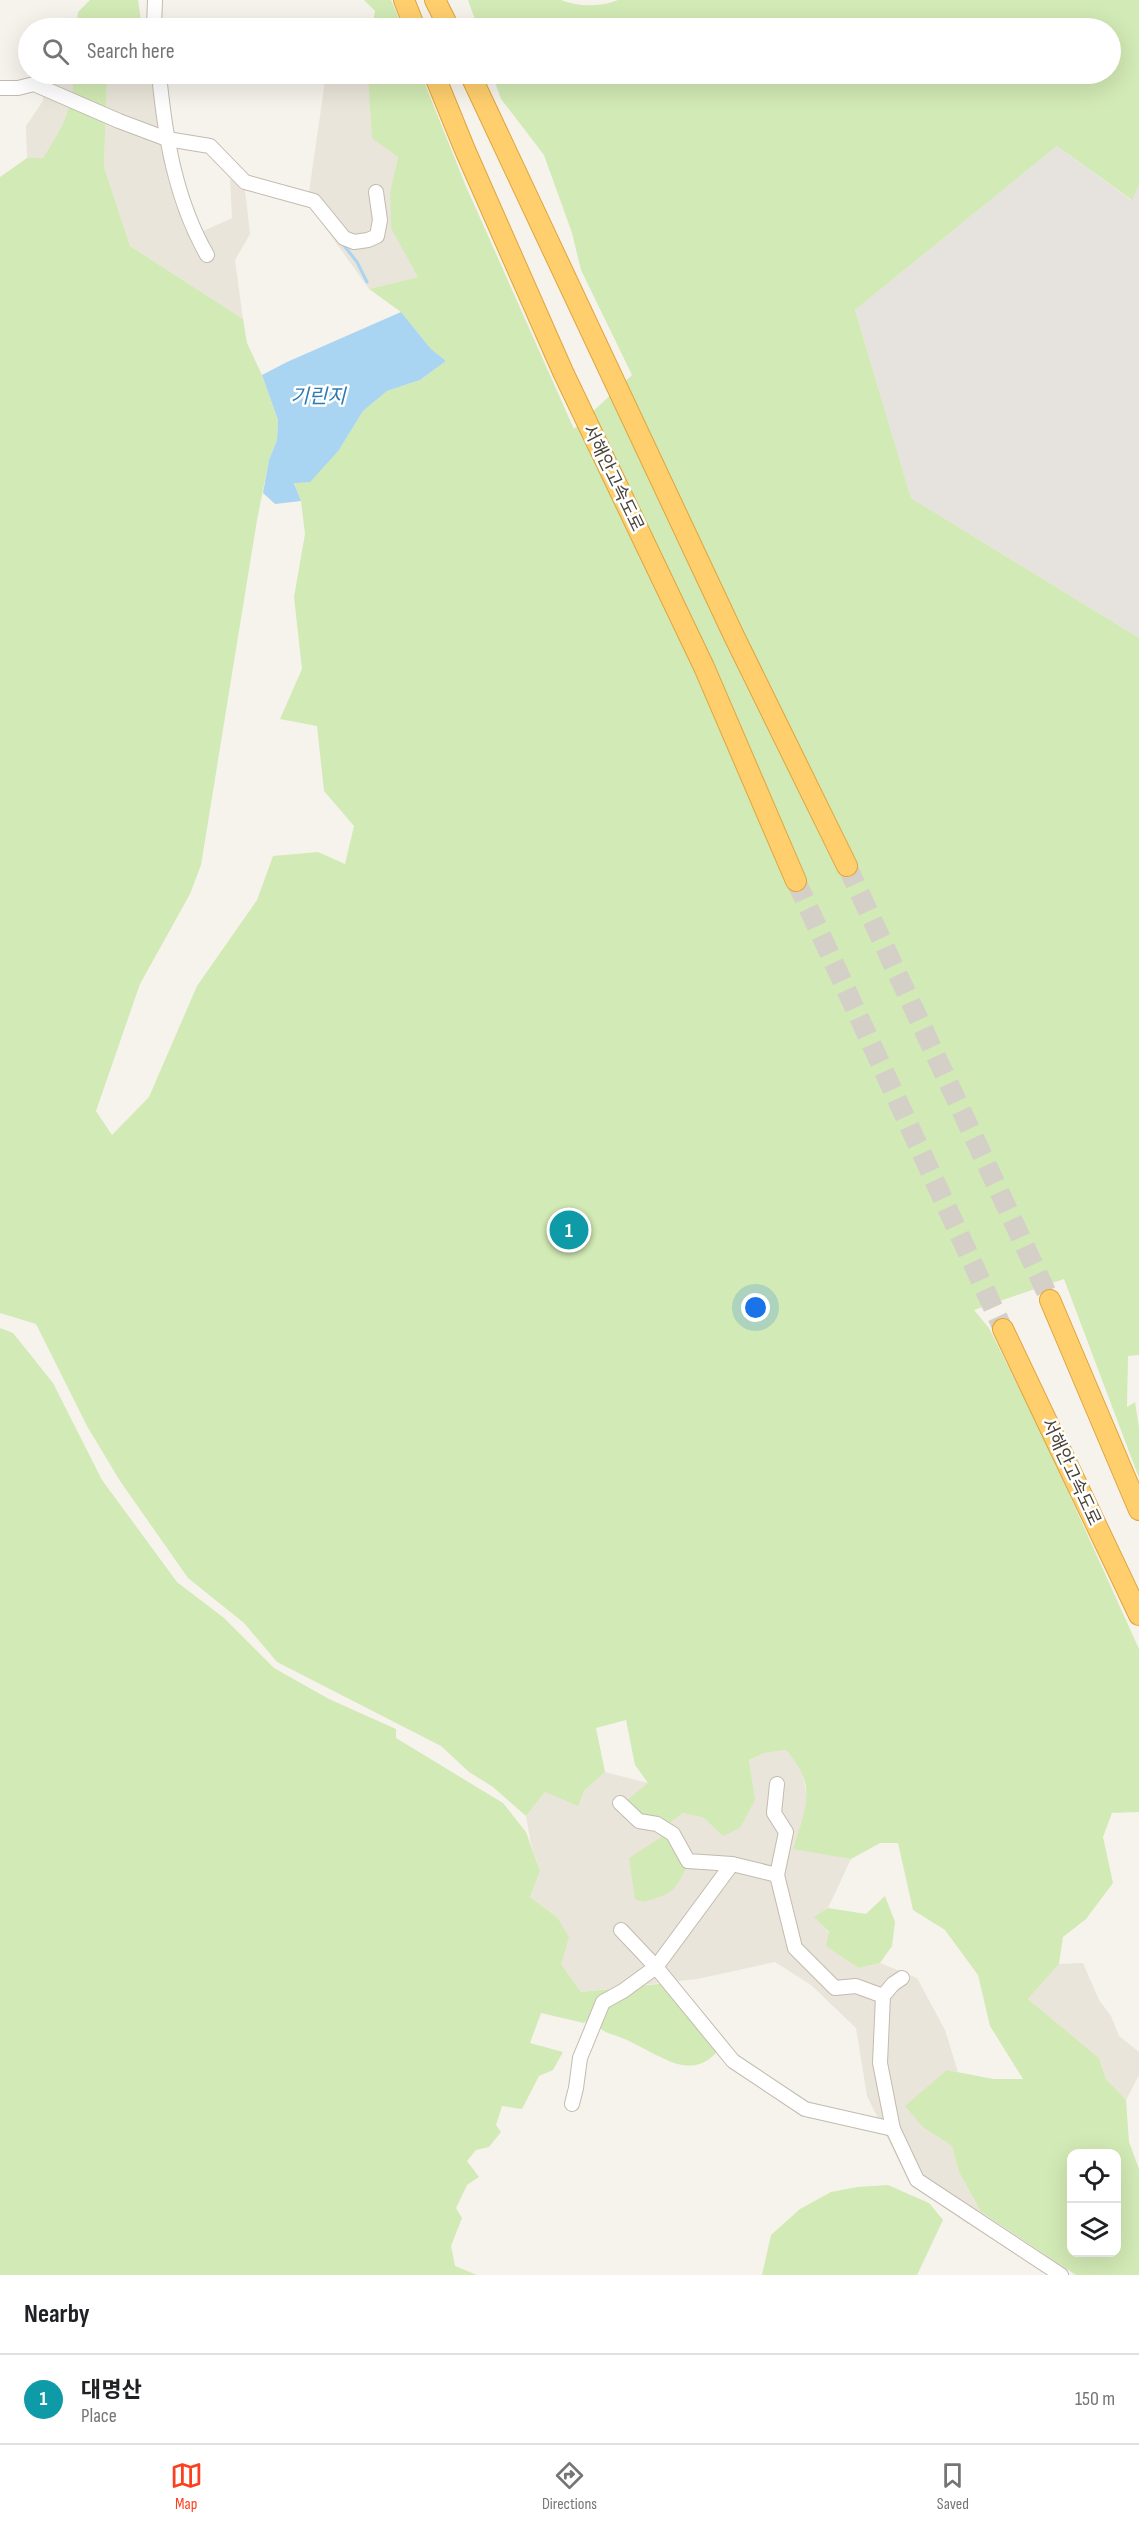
<!DOCTYPE html>
<html lang="en">
<head>
<meta charset="utf-8">
<style>
	body { margin:0; font-family:"Sofia Sans Condensed","Noto Sans KR",sans-serif; background:#f6f6f6; color:#202124 }
	.controls { position:absolute; right:18px; bottom:18px; display:grid; overflow:hidden; border-radius:12px; box-shadow:0 6px 24px #0002 }
	.controls button { width:54px; height:54px; display:grid; place-items:center; padding:0; border:0; border-bottom:2px solid #e0e0e0; background:#fff; color:#202124; font:30px sans-serif }
	.you { position:absolute; left:756px; top:1308px; width:21px; height:21px; margin:-15px; border:4px solid #fff; border-radius:50%; background:#1a73e8; box-shadow:0 0 0 9px #1a73e833 }
	.badge { display:grid; place-items:center; width:39px; height:39px; border-radius:50%; background:#fc3f1d; color:#fff; font-size:20px; font-weight:700 }
	.pin { position:absolute; translate:-50% -50%; border:3px solid #fff; box-shadow:0 2px 6px #0006 }
	.list { margin:0; padding:0; list-style:none }
	h2 { display:flex; justify-content:space-between; align-items:center; height:78px; margin:0; padding:0 24px; font-size:26px }
	h2 small { font-size:20px; font-weight:400; color:#757577 }
	.list li { display:grid; grid-template-columns:39px 1fr auto; gap:18px; align-items:center; box-sizing:border-box; height:90px; padding:0 24px; border-top:2px solid #e0e0e0 }
	.list b { display:block; font-size:22px; white-space:nowrap }
	.list p { margin:0; font-size:20px; white-space:nowrap; color:#757577 }
	.list em { font-size:20px; font-style:normal; color:#757577 }
	.icon { flex:none; width:33px; height:33px; fill:none; stroke:currentColor; stroke-width:2; stroke-linecap:round; stroke-linejoin:round }
	.map { position:relative; flex:none; width:1139px; height:2275px; overflow:hidden }
	.search { position:absolute; background:#fff; box-shadow:0 6px 24px #0002; left:18px; right:18px; top:18px; height:66px; display:flex; align-items:center; gap:15px; box-sizing:border-box; padding:0 21px; border-radius:33px; color:#757577; font-size:22px }
	.sheet { height:168px; background:#fff }
	nav { display:flex; justify-content:space-around; align-items:center; box-sizing:border-box; height:84px; border-top:2px solid #e0e0e0; background:#fff; font-size:16px; color:#757577 }
	nav a { display:grid; justify-items:center; gap:3px }
	nav .on { color:#fc3f1d }
	.map>svg:first-child { display:block }
	.residential { fill:#eae5da }
	.industrial { fill:#e6e2dd }
	.green { fill:#d2eab5; fill-rule:evenodd }
	.water { fill:#a9d4f2 }
	.lines { fill:none; stroke-linecap:round; stroke-linejoin:round }
	.stream { stroke:#a9d4f2; stroke-width:3 }
	.highway-tunnel { stroke:#d4d0c8; stroke-width:20; stroke-dasharray:20 10; stroke-linecap:butt }
	.minor-casing { stroke:#c2bbae; stroke-width:16 }
	.highway-casing { stroke:#e0a43c; stroke-width:22 }
	.minor { stroke:#fff; stroke-width:14 }
	.highway { stroke:#ffcf6e; stroke-width:20 }
	.labels { text-anchor:middle; dominant-baseline:central; stroke-width:5; stroke-linejoin:round; paint-order:stroke }
	.street-label { font-size:18px; fill:#4b4439; stroke:#fff }
	.water-label { font-size:20px; font-style:italic; fill:#2e7ab2; stroke:#fff }
</style>
</head>
<body>
<div class="map">
<svg width="1139" height="2275" viewBox="0 0 1139 2275">
	<rect width="100%" height="100%" fill="#f6f3ec"/>
	<g class="residential">
		<polygon points="43,74 74,74 73,94 64,126 43,158 27,158 26,126 43,101"/>
		<polygon points="113,74 151,74 173,183 201,232 232,218 230,179 245,190 250,234 235,260 243,319 130,246 104,167 107,79"/>
		<polygon points="326,74 369,74 398,157 390,192 418,277 369,289 314,212 309,192"/>
		<polygon points="786,1750 801,1767 808,1802 794,1848 851,1859 828,1908 815,1917 859,1968 880,1963 917,1978 945,2030 958,2072 947,2070 924,2128 952,2146 959,2172 981,2212 968,2224 909,2182 867,2096 856,2028 811,1985 775,1962 697,1979 581,1992 561,1964 557,1917 530,1897 540,1871 531,1844 526,1816 545,1792 584,1791 605,1772 648,1783 665,1827 683,1813 704,1818 754,1797 749,1760 764,1753"/>
		<polygon points="1083,1963 1099,2000 1111,2016 1119,2036 1139,2052 1139,2075 1126,2100 1106,2079 1099,2058 1028,1999 1059,1964"/>
	</g>
	<polygon class="industrial" points="1057,146 1131,200 1139,185 1139,638 911,498 855,310"/>
	<g class="green">
		<polygon points="90,0 138,0 142,28 76,28 78,12"/>
		<polygon points="364,0 391,0 403,28 372,28 375,11"/>
		<path d="M468 0H561C578 7 601 7 618 0H1139V185L1132 200 1057 146 855 310 911 498 1139 638V1355L1128 1356 1127 1407 1135 1402 1139 1428V1478L1064 1279 974 1310 989 1328 1042 1434 1139 1649V1812L1112 1813 1103 1837 1113 1883 1086 1919 1063 1937 1059 1964 1028 1999 1099 2058 1106 2079 1126 2100 1129 2142 1139 2169V2275H1076L981 2212 959 2172 952 2146 924 2128 905 2106 947 2070 993 2079H1023L990 2026 978 1975 945 1930 913 1910 898 1843H880L851 1859 793 1849C806 1807 818 1786 786 1750L764 1753 749 1760 755 1800 740 1828 723 1836 704 1818 683 1813 665 1827 642 1818 626 1801 648 1783 635 1765 626 1720 596 1728 605 1772 584 1791 578 1806 545 1792 526 1816 493 1787 469 1772 441 1746 277 1662 244 1623 188 1578 120 1481 87 1426 36 1324 0 1313V177L27 158H43C63 127 72 111 74 74H113L107 79 104 167 130 246 243 319 247 343 262 375 278 420 277 440 269 460 257 520 201 865 190 894 140 984 96 1111 112 1135 149 1097 197 986 257 900 273 856 318 852 345 864 354 826 324 791 317 726 280 719 302 669 294 597 305 534 301 501 294 482 339 450 363 411 387 391 420 380 446 361 431 349 401 312 369 289 418 277 391 228 390 192 398 157 372 138 368 74H421L465 184 574 429 632 375 581 270 572 233 544 155 501 99 492 74H1110V28H478ZM1072 2154H1116V2252H1072Z"/>
		<path d="M0 1328 13 1333 53 1383 102 1480 177 1582 224 1618 274 1668 329 1699 396 1729V1738L503 1803 526 1832 540 1871 530 1897 557 1917 569 1937 561 1964 581 1992 678 1982 725 2040C698 2087 665 2058 629 2041 611 2032 603 2036 591 2018L584 2023 541 2013 530 2043 563 2052 553 2070 539 2076 522 2109 502 2106 496 2125 501 2132 489 2147 476 2150 467 2161 479 2177 467 2185 456 2208 462 2218 451 2246 455 2266 477 2275H0Z"/>
		<path d="M663 1836 673 1846 686 1868C673 1894 671 1894 643 1902L635 1899 629 1858Z"/>
		<polygon points="885,1896 895,1922 892,1946 880,1963 859,1968 826,1946 829,1932 814,1917 828,1908 866,1914"/>
		<polygon points="888,2185 929,2203 943,2220 917,2275 762,2275 771,2235 800,2209 831,2192 857,2187"/>
	</g>
	<polygon class="water" points="401,312 431,349 446,361 420,380 387,391 363,411 339,450 310,482 294,483 301,501 275,504 263,493 269,460 277,440 278,420 262,375 287,362"/>
	<g class="lines">
		<polyline class="stream" points="342,243 357,262 367,282"/>
		<g class="highway-tunnel">
			<polyline points="847,866 1050,1300"/>
			<polyline points="796,881 1003,1329"/>
		</g>
		<defs>
			<g id="minor">
				<polyline points="154,28 155,0"/>
				<path d="M159 74C165 136 175 199 207 255"/>
				<polyline points="0,88 18,88 34,84 119,121 167,139 210,146 245,182 314,201 344,238 354,242 368,240 377,236 380,220 376,192"/>
				<polyline points="777,1784 774,1813 786,1832 777,1875"/>
				<polyline points="620,1803 639,1821 657,1824 673,1834 688,1861 732,1864"/>
				<polyline points="621,1930 656,1967 733,2061 805,2109 893,2129"/>
				<polyline points="883,1996 893,1984 902,1978"/>
				<polyline points="572,2104 576,2088 580,2058 603,2002 623,1991 656,1967 732,1864 777,1875 795,1948 835,1988 856,1986 883,1996 880,2063 893,2129 917,2180 1061,2275"/>
			</g>
			<g id="highway">
				<polyline points="404,0 415,28"/>
				<polyline points="435,0 449,28"/>
				<polyline points="434,74 465,150 563,372 704,667 796,881"/>
				<polyline points="470,74 734,636 847,866"/>
				<polyline points="1050,1300 1139,1510"/>
				<polyline points="1003,1329 1139,1615"/>
			</g>
		</defs>
		<use href="#minor" class="minor-casing"/>
		<use href="#highway" class="highway-casing"/>
		<use href="#minor" class="minor"/>
		<use href="#highway" class="highway"/>
	</g>
	<g class="labels">
		<g class="street-label">
			<text transform="translate(613 478) rotate(64)">서해안고속도로</text>
			<text transform="translate(1071 1472) rotate(65)">서해안고속도로</text>
		</g>
		<g class="water-label">
			<text x="318" y="397">기린지</text>
		</g>
	</g>
</svg>
<div class="controls">
<button><svg class="icon" aria-label="locate" viewBox="0 0 24 24"><circle cx="12" cy="12" r="6"/><path d="M12 2v4M12 18v4M2 12h4M18 12h4"/></svg></button>
<button><svg class="icon" aria-label="layers" viewBox="0 0 24 24"><path d="M12 4l9 5-9 5-9-5zM3 14l9 5 9-5"/></svg></button>
</div>
<div class="you"></div>
<div class="pin badge" style="left:569px;top:1230px;background:#0f9aa8">1</div>
<div class="search"><svg class="icon" aria-label="search" viewBox="0 0 24 24"><circle cx="10" cy="10" r="6"/><path d="M15 15l6 6"/></svg>Search here</div>
</div>
<section class="sheet">
<h2>Nearby<small></small></h2>
<ul class="list">
<li><span class="badge" style="background:#0f9aa8">1</span><div><b>대명산</b><p>Place</p></div><em>150 m</em></li>
</ul>
</section>
<nav>
<a class="on"><svg class="icon" aria-label="map" viewBox="0 0 24 24"><path d="M3 6l6-2 6 2 6-2v14l-6 2-6-2-6 2zM9 4v14M15 6v14"/></svg>Map</a>
<a><svg class="icon" aria-label="directions" viewBox="0 0 24 24"><path d="M12 3l9 9-9 9-9-9zM9 14v-3h6M13 9l2 2-2 2"/></svg>Directions</a>
<a><svg class="icon" aria-label="saved" viewBox="0 0 24 24"><path d="M7 4h10v16l-5-4-5 4z"/></svg>Saved</a>
</nav>
</body>
</html>
